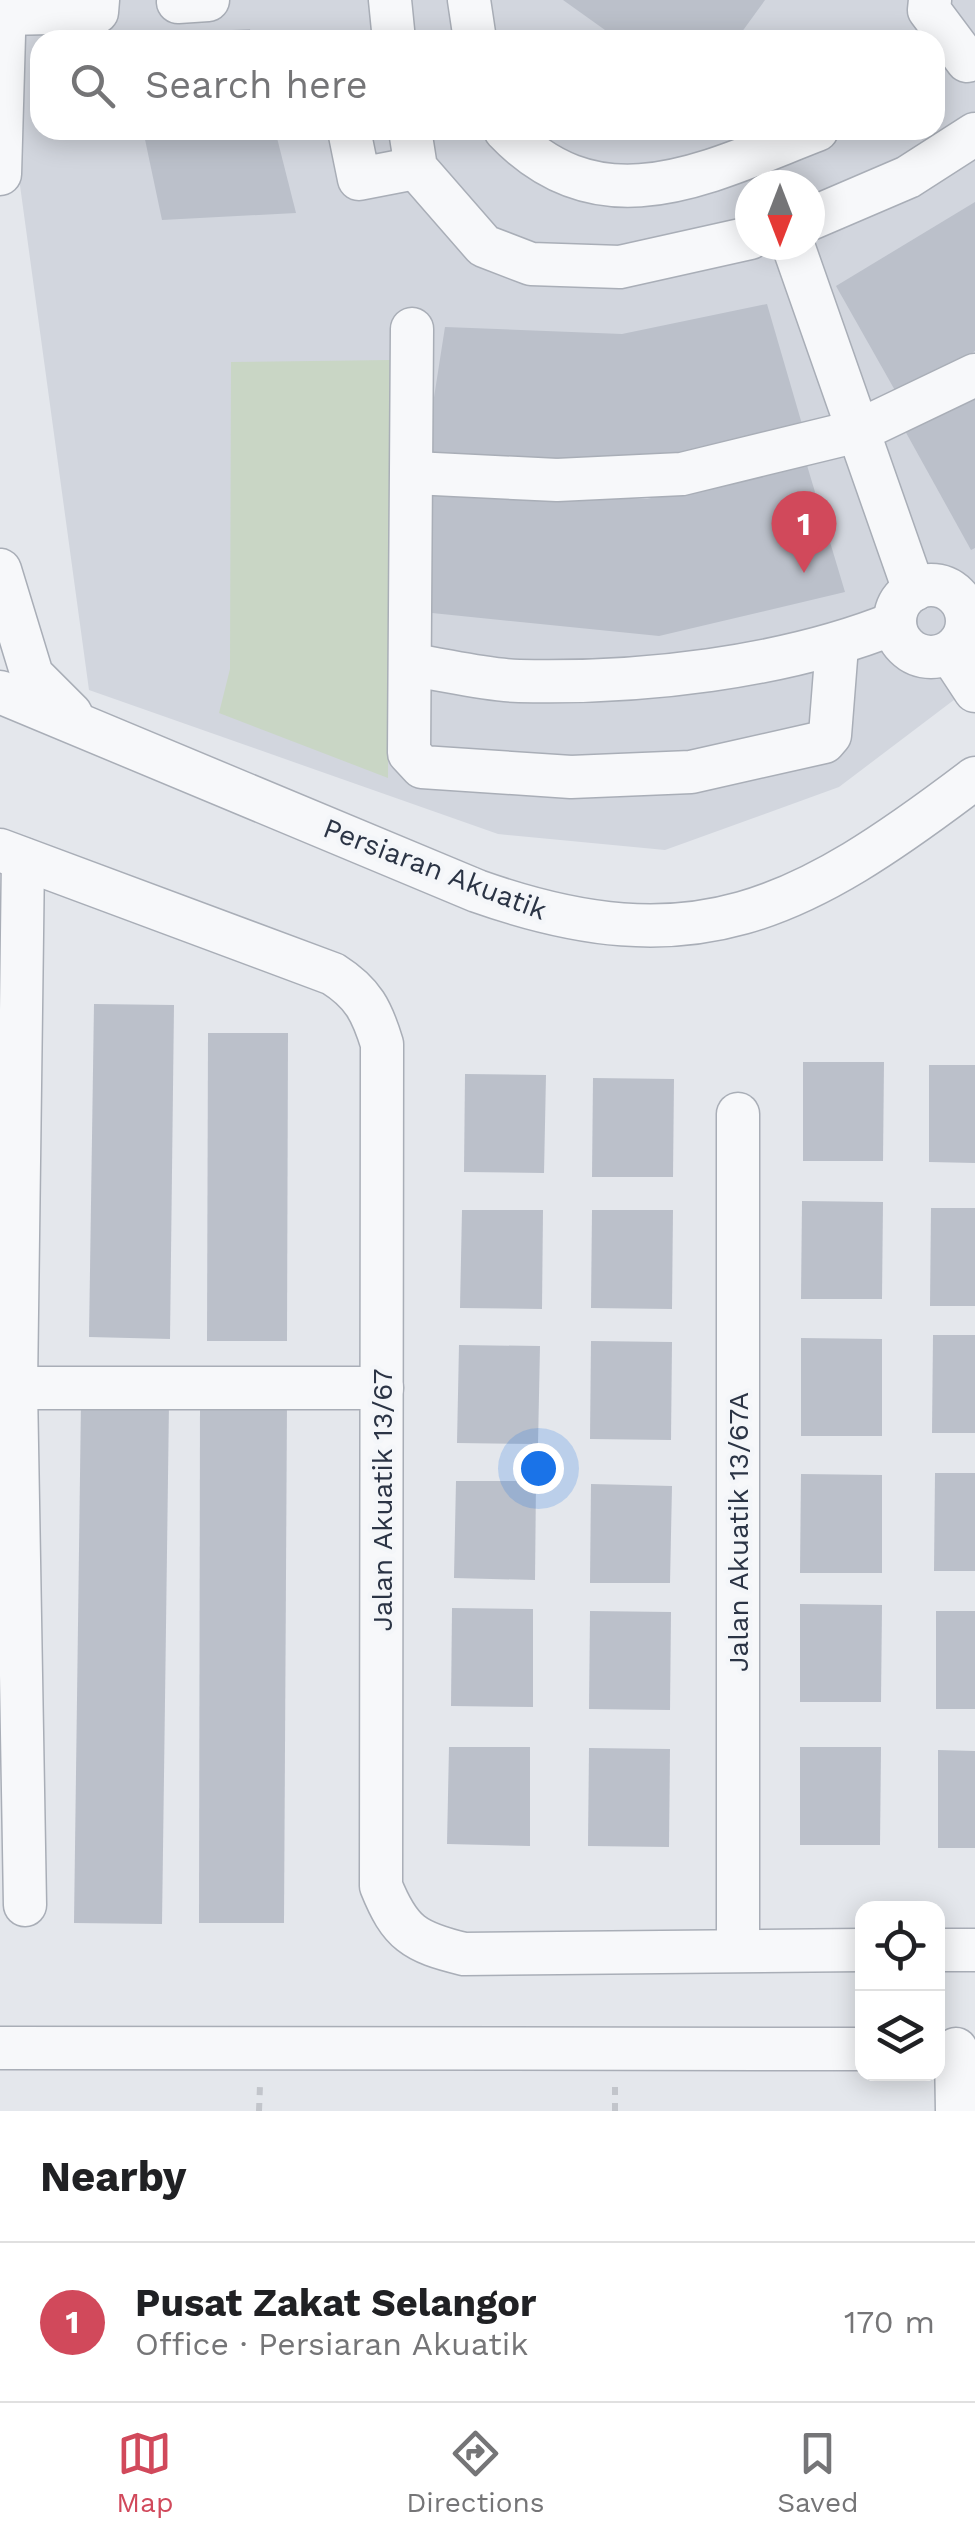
<!DOCTYPE html>
<html lang="en">
<head>
<meta charset="utf-8">
<style>
	body { margin:0; font-family:"Work Sans",sans-serif; background:#f2f2f2; color:#202124 }
	.controls { position:absolute; right:30px; bottom:30px; display:grid; overflow:hidden; border-radius:20px; box-shadow:0 5px 25px #0003 }
	.controls button { width:90px; height:90px; display:grid; place-items:center; padding:0; border:0; border-bottom:2px solid #e0e0e0; background:#fff; color:#202124; font:50px sans-serif }
	.compass { position:absolute; left:735px; top:170px; width:90px; height:90px; border-radius:50%; background:#fff; box-shadow:0 5px 25px #0003; rotate:180deg }
	.you { position:absolute; left:538px; top:1468px; width:35px; height:35px; margin:-25px; border:8px solid #fff; border-radius:50%; background:#1a73e8; box-shadow:0 0 0 15px #1a73e833 }
	.badge { display:grid; place-items:center; width:65px; height:65px; border-radius:50%; background:#d1495b; color:#fff; font-size:32px; font-weight:700 }
	.pin { position:absolute; translate:-50% -82px; filter:drop-shadow(0 2px 5px #0008) }
	.pin::after { content:''; position:absolute; top:52px; width:35px; height:30px; background:inherit; clip-path:polygon(0 0,100% 0,50% 100%) }
	.list { margin:0; padding:0; list-style:none }
	h2 { display:flex; justify-content:space-between; align-items:center; height:130px; margin:0; padding:0 40px; font-size:42px }
	h2 small { font-size:32px; font-weight:400; color:#757577 }
	.list li { display:grid; grid-template-columns:65px 1fr auto; gap:30px; align-items:center; box-sizing:border-box; height:160px; padding:0 40px; border-top:2px solid #e0e0e0 }
	.list b { display:block; font-size:38px; white-space:nowrap }
	.list p { margin:0; font-size:32px; white-space:nowrap; color:#757577 }
	.list em { font-size:32px; font-style:normal; color:#757577 }
	.icon { flex:none; width:55px; height:55px; fill:none; stroke:currentColor; stroke-width:2; stroke-linecap:round; stroke-linejoin:round }
	.map { position:relative; flex:none; width:975px; height:2111px; overflow:hidden }
	.search { position:absolute; background:#fff; box-shadow:0 5px 25px #0003; left:30px; right:30px; top:30px; height:110px; display:flex; align-items:center; gap:25px; box-sizing:border-box; padding:0 35px; border-radius:30px; color:#757577; font-size:38px }
	.sheet { height:290px; background:#fff }
	nav { display:flex; justify-content:space-around; align-items:center; box-sizing:border-box; height:140px; border-top:2px solid #e0e0e0; background:#fff; font-size:28px; color:#757577 }
	nav a { display:grid; justify-items:center; gap:5px }
	nav .on { color:#d1495b }
	.map>svg:first-child { display:block }
	.built { fill:#d2d6de; fill-rule:evenodd }
	.green { fill:#c9d6c5 }
	.building { fill:#bbc0ca }
	.lines { fill:none; stroke-linecap:round; stroke-linejoin:round }
	.minor-casing { stroke:#a9aeb7; stroke-width:45 }
	.path { stroke:#c2c5cb; stroke-width:6; stroke-dasharray:8 8; stroke-linecap:butt }
	.minor { stroke:#f7f8fa; stroke-width:42 }
	.labels { text-anchor:middle; dominant-baseline:central; stroke-width:9; stroke-linejoin:round; paint-order:stroke }
	.street-label { font-size:28px; fill:#2b3445; stroke:#f4f6f9 }
</style>
</head>
<body>
<div class="map">
<svg width="975" height="2111" viewBox="0 0 975 2111">
	<rect width="100%" height="100%" fill="#e4e7ec"/>
	<path class="built" d="M0 0H975V684L839 787 665 850 498 834 89 690 0 39ZM40 40H935V130H40ZM750 185H810V245H750Z"/>
	<polygon class="green" points="390,360 388,778 219,713 230,669 231,362"/>
	<g class="building">
		<polygon points="563,0 765,0 736,40 619,40"/>
		<polygon points="250,29 253,40 123,40 122,36"/>
		<polygon points="143,130 275,130 296,213 162,220"/>
		<polygon points="975,202 975,351 901,401 836,286"/>
		<polygon points="767,304 804,431 636,467 425,455 445,327 622,334"/>
		<polygon points="975,387 975,548 971,550 904,429"/>
		<polygon points="806,462 845,592 659,636 432,613 423,493 647,499"/>
		<polygon points="94,1004 174,1005 170,1339 89,1337"/>
		<polygon points="208,1033 288,1033 287,1341 207,1341"/>
		<polygon points="803,1062 884,1062 883,1161 803,1161"/>
		<polygon points="929,1065 975,1065 975,1163 929,1162"/>
		<polygon points="465,1074 546,1075 544,1173 464,1172"/>
		<polygon points="593,1078 674,1079 673,1177 592,1177"/>
		<polygon points="802,1201 883,1202 882,1299 801,1299"/>
		<polygon points="931,1208 975,1208 975,1306 930,1306"/>
		<polygon points="462,1210 543,1210 542,1309 460,1308"/>
		<polygon points="592,1210 673,1210 672,1309 591,1308"/>
		<polygon points="933,1335 975,1335 975,1433 932,1433"/>
		<polygon points="801,1338 882,1339 882,1436 801,1436"/>
		<polygon points="591,1341 672,1342 671,1440 590,1439"/>
		<polygon points="459,1345 540,1346 538,1444 457,1443"/>
		<polygon points="81,1401 169,1403 162,1924 74,1923"/>
		<polygon points="200,1401 287,1401 284,1923 199,1923"/>
		<polygon points="935,1473 975,1473 975,1571 934,1571"/>
		<polygon points="801,1474 882,1475 882,1573 800,1573"/>
		<polygon points="456,1481 536,1481 535,1580 454,1578"/>
		<polygon points="591,1484 672,1486 670,1583 590,1583"/>
		<polygon points="800,1604 882,1605 881,1702 800,1702"/>
		<polygon points="452,1608 533,1609 533,1707 451,1706"/>
		<polygon points="590,1611 671,1612 670,1710 589,1709"/>
		<rect x="936" y="1611" width="39" height="98"/>
		<polygon points="449,1747 530,1747 530,1846 447,1844"/>
		<polygon points="800,1747 881,1747 880,1845 800,1845"/>
		<polygon points="589,1748 670,1749 669,1847 588,1846"/>
		<polygon points="938,1750 975,1751 975,1848 938,1848"/>
	</g>
	<g class="lines">
		<defs>
			<g id="minor">
				<polyline points="390,0 394,40"/>
				<polyline points="469,0 475,40"/>
				<polyline points="930,0 929,10 967,61"/>
				<polyline points="178,2 208,0"/>
				<polyline points="5,14 97,12 98,0"/>
				<polyline points="349,130 359,179 416,168"/>
				<polyline points="410,130 416,168 484,246 531,264 620,267 750,238"/>
				<path d="M505 130C601 231 708 172 817 130"/>
				<polyline points="0,174 5,0"/>
				<polyline points="810,219 908,177 975,134"/>
				<polyline points="793,245 914,590"/>
				<polyline points="412,329 409,753 422,767 571,777 691,772 824,742 830,735 837,646"/>
				<polyline points="414,473 557,480 682,474 858,431 975,375"/>
				<polyline points="0,570 32,675 71,714"/>
				<circle cx="931" cy="621" r="36"/>
				<polyline points="950,653 975,691"/>
				<path d="M412 665C447 670 483 680 519 681 640 684 783 668 895 623"/>
				<path d="M0 692 477 891C695 968 801 910 975 778"/>
				<path d="M0 850 333 974C363 993 372 1011 382 1044L381 1886C400 1933 414 1942 464 1954L862 1950"/>
				<polyline points="23,859 16,1388 25,1905"/>
				<polyline points="738,1114 738,1949"/>
				<polyline points="0,1388 382,1388"/>
				<polyline points="938,1950 975,1950"/>
				<polyline points="0,2048 862,2049"/>
				<polyline points="956,2049 957,2111"/>
			</g>
		</defs>
		<use href="#minor" class="minor-casing"/>
		<g class="path">
			<polyline points="259,2111 260,2085"/>
			<polyline points="615,2111 615,2085"/>
		</g>
		<use href="#minor" class="minor"/>
	</g>
	<g class="labels">
		<g class="street-label">
			<text transform="translate(435 869) rotate(21)">Persiaran Akuatik</text>
			<text transform="translate(382 1500) rotate(-90)">Jalan Akuatik 13/67</text>
			<text transform="translate(738 1532) rotate(-90)">Jalan Akuatik 13/67A</text>
		</g>
	</g>
</svg>
<div class="controls">
<button><svg class="icon" aria-label="locate" viewBox="0 0 24 24"><circle cx="12" cy="12" r="6"/><path d="M12 2v4M12 18v4M2 12h4M18 12h4"/></svg></button>
<button><svg class="icon" aria-label="layers" viewBox="0 0 24 24"><path d="M12 4l9 5-9 5-9-5zM3 14l9 5 9-5"/></svg></button>
</div>
<svg class="compass" viewBox="-18 -18 36 36"><path d="M0-13l5 13h-10z" fill="#e53935"/><path d="M0 13l5-13h-10z" fill="#757577"/></svg>
<div class="you"></div>
<div class="pin badge" style="left:804px;top:573px">1</div>
<div class="search"><svg class="icon" aria-label="search" viewBox="0 0 24 24"><circle cx="10" cy="10" r="6"/><path d="M15 15l6 6"/></svg>Search here</div>
</div>
<section class="sheet">
<h2>Nearby<small></small></h2>
<ul class="list">
<li><span class="badge">1</span><div><b>Pusat Zakat Selangor</b><p>Office · Persiaran Akuatik</p></div><em>170 m</em></li>
</ul>
</section>
<nav>
<a class="on"><svg class="icon" aria-label="map" viewBox="0 0 24 24"><path d="M3 6l6-2 6 2 6-2v14l-6 2-6-2-6 2zM9 4v14M15 6v14"/></svg>Map</a>
<a><svg class="icon" aria-label="directions" viewBox="0 0 24 24"><path d="M12 3l9 9-9 9-9-9zM9 14v-3h6M13 9l2 2-2 2"/></svg>Directions</a>
<a><svg class="icon" aria-label="saved" viewBox="0 0 24 24"><path d="M7 4h10v16l-5-4-5 4z"/></svg>Saved</a>
</nav>
</body>
</html>
